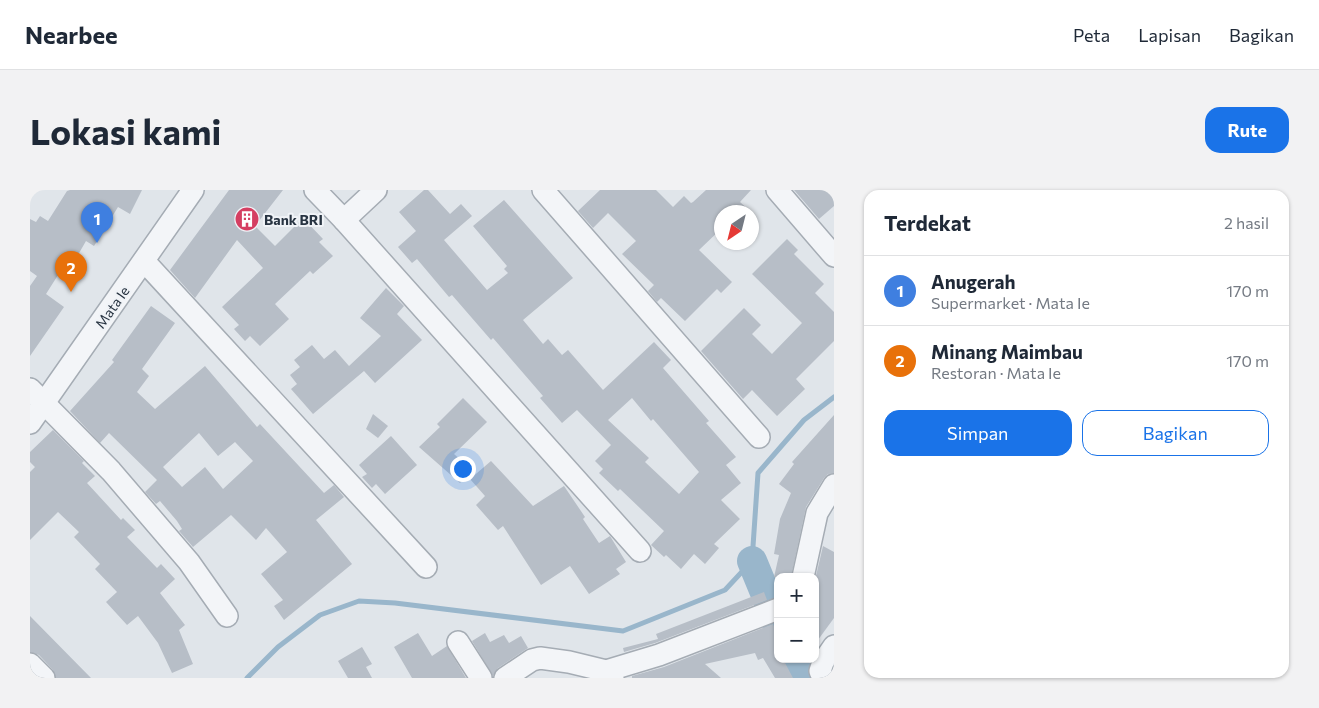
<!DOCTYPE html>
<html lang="id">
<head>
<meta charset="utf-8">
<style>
	body { margin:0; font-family:Commissioner,sans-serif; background:#f2f2f3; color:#1f2937 }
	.controls { position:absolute; right:15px; bottom:15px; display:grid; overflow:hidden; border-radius:10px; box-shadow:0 1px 4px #0004 }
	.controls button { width:45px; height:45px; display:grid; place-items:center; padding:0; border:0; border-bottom:1px solid #e0e1e3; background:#fff; color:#1f2937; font:25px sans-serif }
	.compass { position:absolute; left:684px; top:15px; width:45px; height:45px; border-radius:50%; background:#fff; box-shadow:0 1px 4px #0004; rotate:215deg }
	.you { position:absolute; left:432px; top:278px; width:18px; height:18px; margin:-12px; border:4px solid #fff; border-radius:50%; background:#1a73e8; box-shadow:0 0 0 8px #1a73e833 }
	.badge { display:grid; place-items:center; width:32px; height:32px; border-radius:50%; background:#1a73e8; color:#fff; font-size:16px; font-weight:700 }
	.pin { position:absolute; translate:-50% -41px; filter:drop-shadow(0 1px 2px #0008) }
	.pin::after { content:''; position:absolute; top:26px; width:18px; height:15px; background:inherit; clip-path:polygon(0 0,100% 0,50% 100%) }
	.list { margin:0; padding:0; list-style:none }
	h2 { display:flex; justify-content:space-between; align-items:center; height:65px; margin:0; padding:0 20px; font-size:21px }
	h2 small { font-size:16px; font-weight:400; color:#747a83 }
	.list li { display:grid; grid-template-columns:32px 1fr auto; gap:15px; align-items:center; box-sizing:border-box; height:70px; padding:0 20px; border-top:1px solid #e0e1e3 }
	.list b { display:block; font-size:19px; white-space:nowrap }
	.list p { margin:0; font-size:16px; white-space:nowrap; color:#747a83 }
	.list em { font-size:16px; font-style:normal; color:#747a83 }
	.actions { display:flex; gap:10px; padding:15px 20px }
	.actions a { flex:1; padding:11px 0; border:1px solid #1a73e8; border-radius:15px; text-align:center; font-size:18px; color:#1a73e8 }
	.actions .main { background:#1a73e8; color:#fff }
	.map { position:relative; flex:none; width:804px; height:488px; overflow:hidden; border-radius:15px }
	header { display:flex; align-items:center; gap:30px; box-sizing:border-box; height:70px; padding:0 25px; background:#fff; border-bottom:1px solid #e0e1e3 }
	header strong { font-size:24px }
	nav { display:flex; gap:28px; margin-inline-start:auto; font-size:18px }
	.intro { display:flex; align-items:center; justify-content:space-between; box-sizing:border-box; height:120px; padding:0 30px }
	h1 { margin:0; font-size:35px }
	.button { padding:12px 22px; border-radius:15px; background:#1a73e8; color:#fff; font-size:18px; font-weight:700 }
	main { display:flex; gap:30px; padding:0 30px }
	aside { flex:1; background:#fff; border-radius:15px; box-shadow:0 1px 4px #0004 }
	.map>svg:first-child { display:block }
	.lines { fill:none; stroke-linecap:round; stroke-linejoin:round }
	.stream { stroke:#99b6cb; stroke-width:5 }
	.river { stroke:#99b6cb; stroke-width:30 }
	.building { fill:#b7bec7; fill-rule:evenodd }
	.minor-casing { stroke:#a5acb4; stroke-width:24 }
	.minor { stroke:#f3f5f8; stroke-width:21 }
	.labels { text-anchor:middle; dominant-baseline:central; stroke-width:4; stroke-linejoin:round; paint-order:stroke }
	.poi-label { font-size:14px; font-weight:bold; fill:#283442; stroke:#f0f3f7; text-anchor:start }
	.street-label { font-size:14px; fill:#283442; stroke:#f0f3f7 }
</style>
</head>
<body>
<header>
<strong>Nearbee</strong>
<nav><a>Peta</a><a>Lapisan</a><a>Bagikan</a></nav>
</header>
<div class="intro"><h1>Lokasi kami</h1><a class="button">Rute</a></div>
<main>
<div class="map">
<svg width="804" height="488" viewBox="0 0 804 488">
	<rect width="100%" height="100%" fill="#e0e5ea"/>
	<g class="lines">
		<polyline class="stream" points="217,488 248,457 290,425 329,411 365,413 593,441 695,400 722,371 728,283 774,230 804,207"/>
		<g class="river">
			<polyline points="722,371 748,434"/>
			<polyline points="763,469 773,488"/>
		</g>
	</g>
	<g class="building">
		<polygon points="40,0 112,0 100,24 88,17 64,56 56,51 41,77 35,74 16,104 34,117 0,166 0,96 7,86 0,81 0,29 6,32 10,26 18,31 37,1"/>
		<polygon points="199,0 253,0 225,36 245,56 273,28 293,49 289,52 303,66 283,84 280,81 245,114 259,129 230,156 220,146 215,151 204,139 209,135 192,117 233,78 207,50 165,108 140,80"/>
		<path d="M394 0H398L420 24 431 14 442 26 414 50 457 100 478 83 474 79 477 76 443 36 474 10 543 88 493 130 513 154 518 149 532 165 538 160 573 200 624 152 641 170 633 178 679 231 676 233 706 267 696 275 711 293 691 310 710 329 684 354 689 358 675 374 664 364 651 379 636 365 634 367 621 355 634 341 590 299 588 301 569 283 573 279 565 271 581 255 547 220 532 233 510 208 513 206 463 148 461 150 422 105 419 107 387 69 382 73 368 57 386 41 369 22ZM602 208 621 231 623 229 669 282 649 304 615 272 619 268 578 230Z"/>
		<polygon points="570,0 626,0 643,17 654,6 661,13 663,12 676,0 721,0 710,12 721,22 692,22 692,38 669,60 702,92 691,103 687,99 655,131 631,108 627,112 618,101 624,95 592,64 606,51 578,23 563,38 548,21"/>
		<polygon points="764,0 804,0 804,16 789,29"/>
		<polygon points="757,49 768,60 764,64 794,94 785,103 804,122 804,151 766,189 775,199 747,226 722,200 713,209 671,161 714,118 731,135 722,144 742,164 772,133 722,84"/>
		<polygon points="356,98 374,116 367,124 392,150 345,193 334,181 283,224 261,199 267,194 260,185 270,177 264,170 282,155 294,169 305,160 319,176 351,146 330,128"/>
		<path d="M121 116 145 133 112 179 119 186 107 202 125 219 175 176 227 237 230 234 294 303 304 295 314 307 286 330 322 374 254 430 244 416 253 410 231 384 257 362 236 338 226 350 201 325 163 357 149 341 152 339 147 331 130 311 126 314 115 302 127 290 79 243 70 253 40 221 84 172 82 170ZM169 243 188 266 205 252 223 271 193 299 175 277 152 297 133 277Z"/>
		<polygon points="433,208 457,232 424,264 442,280 430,293 389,257 410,237 407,234"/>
		<polygon points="343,224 358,236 348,248 336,239"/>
		<polygon points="804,225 804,283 798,284 794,288 776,317 761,387 744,387 749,365 744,364 750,329 761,303 749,294 764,274 762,272"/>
		<polygon points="23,240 54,271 52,273 65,286 57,293 91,330 93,328 105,340 97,347 127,378 131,374 145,389 130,403 155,435 149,440 163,474 142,483 128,453 108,426 97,435 76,412 87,402 65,379 70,374 44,347 49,342 28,322 0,350 0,282 5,277 0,272 0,262"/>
		<polygon points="361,246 387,275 355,304 346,294 342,298 332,287 337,284 329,275"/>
		<polygon points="461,271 503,316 534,296 555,327 553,329 569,353 580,346 596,372 586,379 590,384 559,404 540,376 511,395 473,336 468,340 446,315 455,306 440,289"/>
		<polygon points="793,356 804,362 804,428 785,454 785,390"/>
		<polygon points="734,402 737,410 625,453 594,462 593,458 628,449 626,444"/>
		<polygon points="0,426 61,488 26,488 23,480 9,465 0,462"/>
		<polygon points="743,434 748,447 748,469 753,469 763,488 745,488 733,468 728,470 725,463 675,474 691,488 602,488 602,486 634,477"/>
		<polygon points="388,443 402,466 417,456 436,488 382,488 364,457"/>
		<polygon points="455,443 460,452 474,445 479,453 491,446 498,458 468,478 463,486 442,451"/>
		<polygon points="332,457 342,474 336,477 342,488 318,488 308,471"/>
	</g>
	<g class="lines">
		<defs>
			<g id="minor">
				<polyline points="285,0 314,30 610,361"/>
				<polyline points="513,0 729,247"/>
				<polyline points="747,0 804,66"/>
				<polyline points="314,30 346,0"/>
				<polyline points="114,71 396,377"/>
				<polyline points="0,199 81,281 159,372 197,426"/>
				<polyline points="0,233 163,0"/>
				<polyline points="773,387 787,323 804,295"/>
				<polyline points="428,452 451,488"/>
				<polyline points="0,474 14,488"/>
				<polyline points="576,481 629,465 748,419"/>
				<polyline points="475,488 502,470 510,468 539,472 576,481 583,488"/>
				<polyline points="793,488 790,481 793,472 804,456"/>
			</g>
		</defs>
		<use href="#minor" class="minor-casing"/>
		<use href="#minor" class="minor"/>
	</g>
	<defs>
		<symbol id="building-disc" viewBox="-11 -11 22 22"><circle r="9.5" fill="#d53f62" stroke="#f0f3f7"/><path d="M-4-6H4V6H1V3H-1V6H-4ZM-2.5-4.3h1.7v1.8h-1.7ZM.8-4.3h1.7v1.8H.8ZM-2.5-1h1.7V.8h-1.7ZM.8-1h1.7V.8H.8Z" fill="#fff"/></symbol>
	</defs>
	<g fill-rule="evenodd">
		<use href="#building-disc" x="203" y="15" width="28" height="28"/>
	</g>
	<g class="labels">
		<g class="poi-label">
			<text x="234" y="29">Bank BRI</text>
		</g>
		<g class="street-label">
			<text transform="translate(82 117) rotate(-55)">Mata Ie</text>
		</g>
	</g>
</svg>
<div class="controls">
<button>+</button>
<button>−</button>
</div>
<svg class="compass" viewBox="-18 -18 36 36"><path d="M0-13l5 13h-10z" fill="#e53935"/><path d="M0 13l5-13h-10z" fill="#747a83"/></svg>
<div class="you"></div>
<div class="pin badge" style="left:67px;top:53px;background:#3f7fe0">1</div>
<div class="pin badge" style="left:41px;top:102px;background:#e8710a">2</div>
</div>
<aside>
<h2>Terdekat<small>2 hasil</small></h2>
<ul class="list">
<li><span class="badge" style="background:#3f7fe0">1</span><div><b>Anugerah</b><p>Supermarket · Mata Ie</p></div><em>170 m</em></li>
<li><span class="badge" style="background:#e8710a">2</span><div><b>Minang Maimbau</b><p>Restoran · Mata Ie</p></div><em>170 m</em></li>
</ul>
<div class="actions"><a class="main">Simpan</a><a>Bagikan</a></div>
</aside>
</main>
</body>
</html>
